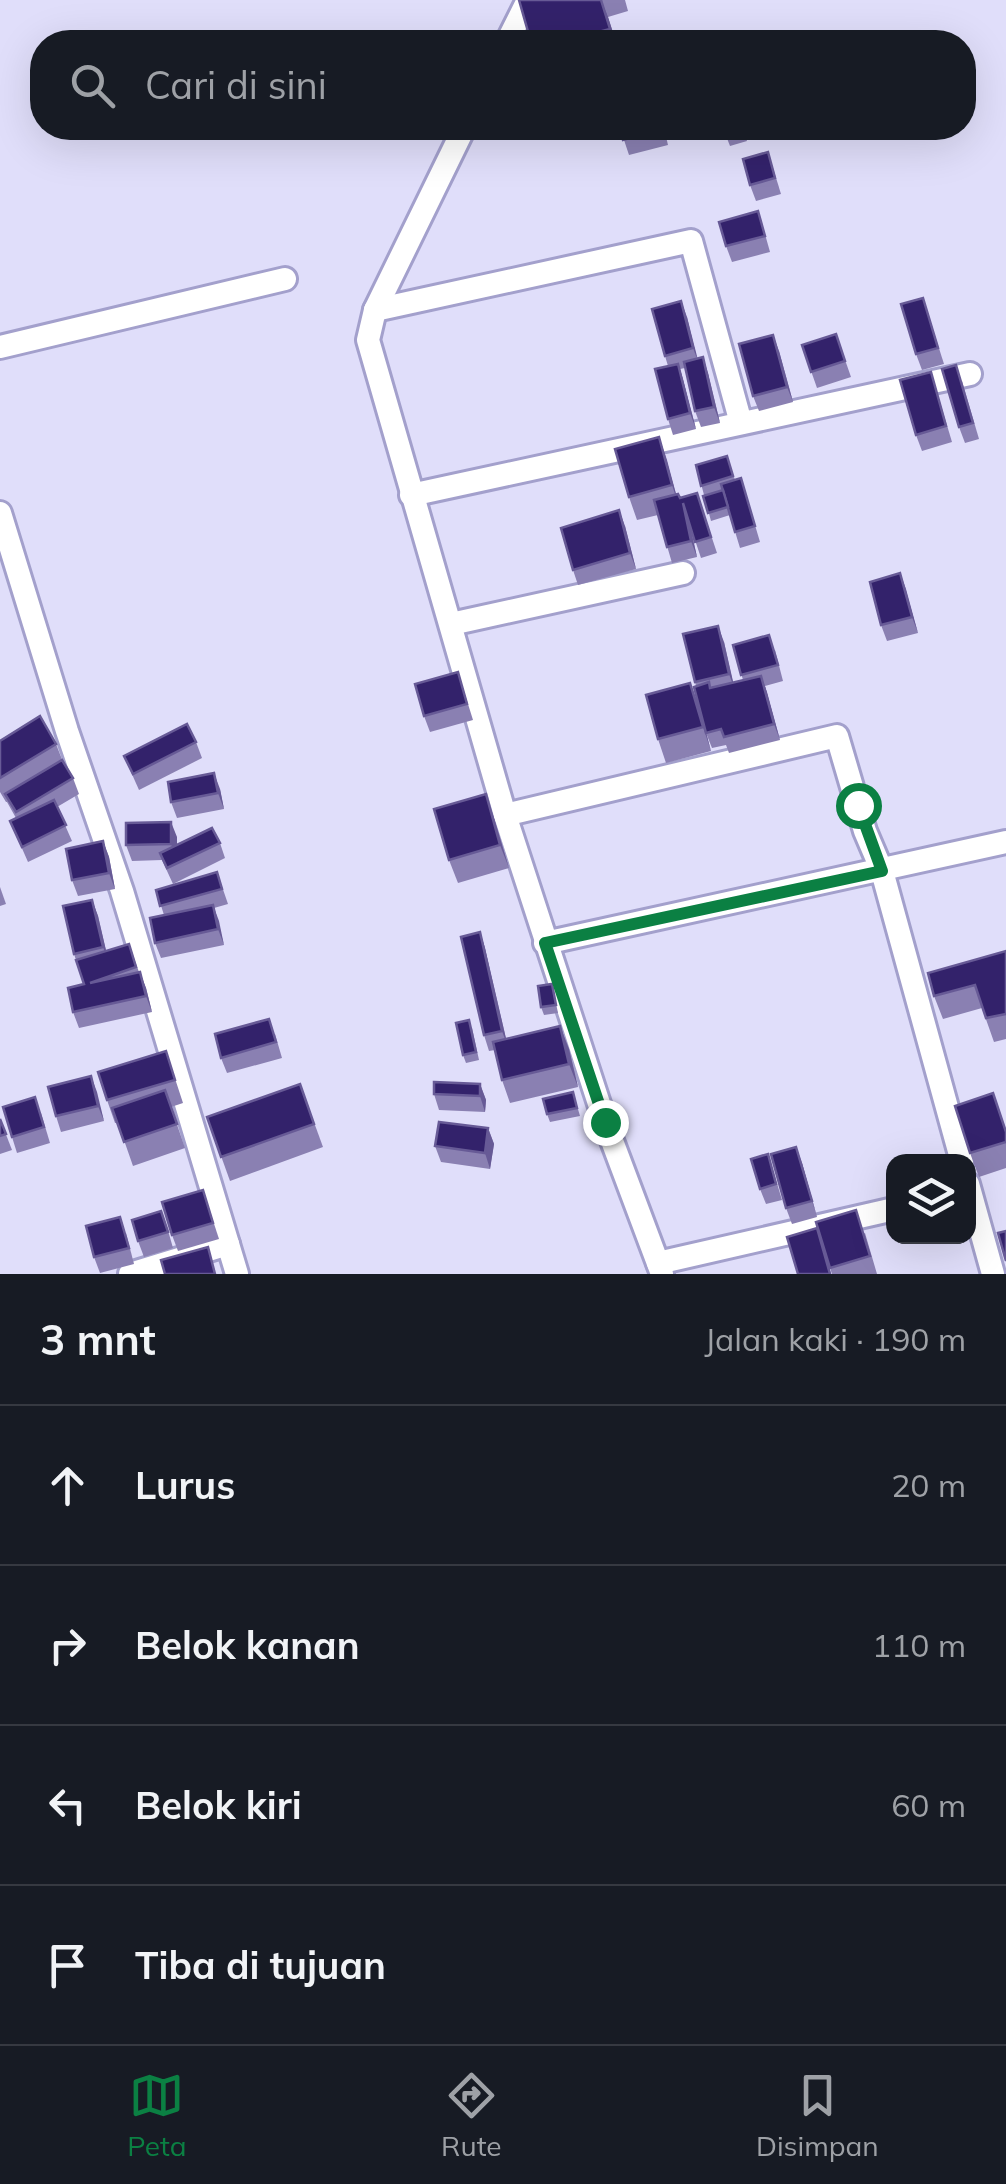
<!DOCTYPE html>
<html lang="id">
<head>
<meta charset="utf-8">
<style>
	body { margin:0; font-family:Mulish,sans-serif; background:#242831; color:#f1f3f6 }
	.controls { position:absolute; right:30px; bottom:30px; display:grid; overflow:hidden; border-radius:20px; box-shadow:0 10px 40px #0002 }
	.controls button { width:90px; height:90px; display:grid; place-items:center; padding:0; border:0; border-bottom:2px solid #363941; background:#171b24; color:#f1f3f6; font:50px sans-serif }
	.stop { position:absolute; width:30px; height:30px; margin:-22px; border:8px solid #0b8043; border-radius:50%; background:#fff }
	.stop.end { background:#0b8043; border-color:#fff; box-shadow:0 2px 10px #0008 }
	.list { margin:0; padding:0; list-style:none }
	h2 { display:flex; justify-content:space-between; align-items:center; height:130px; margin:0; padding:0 40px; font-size:42px }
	h2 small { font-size:32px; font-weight:400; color:#9ea1a6 }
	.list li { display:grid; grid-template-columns:65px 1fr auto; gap:30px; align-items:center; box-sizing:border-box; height:160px; padding:0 40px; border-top:2px solid #363941 }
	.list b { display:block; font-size:38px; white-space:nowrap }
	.list em { font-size:32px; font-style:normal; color:#9ea1a6 }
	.icon { flex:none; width:55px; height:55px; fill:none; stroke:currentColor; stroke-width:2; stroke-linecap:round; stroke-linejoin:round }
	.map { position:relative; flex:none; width:1006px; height:1274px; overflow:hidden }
	.search { position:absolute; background:#171b24; box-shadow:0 10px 40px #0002; left:30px; right:30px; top:30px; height:110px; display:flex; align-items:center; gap:25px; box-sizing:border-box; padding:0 35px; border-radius:40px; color:#9ea1a6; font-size:38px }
	.sheet { height:770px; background:#171b24 }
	nav { display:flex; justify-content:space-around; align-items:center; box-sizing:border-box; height:140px; border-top:2px solid #363941; background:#171b24; font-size:28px; color:#9ea1a6 }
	nav a { display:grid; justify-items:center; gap:5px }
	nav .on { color:#0b8043 }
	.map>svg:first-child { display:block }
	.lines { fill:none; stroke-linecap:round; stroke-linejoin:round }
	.street-casing { stroke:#a3a0cc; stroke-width:28 }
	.street { stroke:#fff; stroke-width:22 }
	.wall { fill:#8a80b2 }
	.shaded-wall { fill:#675a96 }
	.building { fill:#33226b; stroke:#675a96; stroke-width:2.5 }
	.route { stroke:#0b8043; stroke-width:12 }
</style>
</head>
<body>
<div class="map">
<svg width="1006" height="1274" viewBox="0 0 1006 1274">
	<rect width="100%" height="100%" fill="#e0defa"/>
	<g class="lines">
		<defs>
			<g id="street">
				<polyline points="507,42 528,0"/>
				<polyline points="464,128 375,310 368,340 505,815 605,1122 662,1274"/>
				<polyline points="375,310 691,241 741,423"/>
				<polyline points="0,347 285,279"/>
				<polyline points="411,495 970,374"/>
				<polyline points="0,513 67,731 122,891 237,1274"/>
				<polyline points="451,624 683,573"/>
				<polyline points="505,815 837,736 865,831 882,871 962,1162"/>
				<polyline points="545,943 1006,842"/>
				<polyline points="968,1184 993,1274"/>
				<polyline points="658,1263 894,1209"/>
				<polyline points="130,1274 228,1244"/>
			</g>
		</defs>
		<use href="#street" class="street-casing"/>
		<use href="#street" class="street"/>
	</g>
	<g class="wall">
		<polygon points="519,0 625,0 628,11 608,17 616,42 531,42"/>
		<polygon points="620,128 664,128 668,145 629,155"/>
		<polygon points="723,128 743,128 747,141 730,146"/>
		<polygon points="773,168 781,194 756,201 750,185"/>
		<polygon points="763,227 770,252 732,262 726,246"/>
		<polygon points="923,298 944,364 922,370 916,354"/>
		<polygon points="687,317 697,359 708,373 720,423 701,427 695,411 685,368 680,369 696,429 673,435 668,419 668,366 665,356"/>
		<polygon points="836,334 851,377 817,388 802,345"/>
		<polygon points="779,351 793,402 759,411 753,396"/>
		<polygon points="931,372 952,442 922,451 916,435"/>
		<polygon points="962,381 979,439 965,443 959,427"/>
		<polygon points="659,437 676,494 680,498 697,493 717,553 701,558 690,525 697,557 672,563 658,515 637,520 629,497"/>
		<polygon points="727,456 735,480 741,478 760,542 740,548 730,515 711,521 696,465"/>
		<polygon points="625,526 636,569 578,585 573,570"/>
		<polygon points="900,573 918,633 887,641 881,625"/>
		<polygon points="683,634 724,642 733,683 743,680 733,645 775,650 783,681 765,686 780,740 729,753 726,745 712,748 706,733 711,751 666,763 658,739 690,683 699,705 696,686"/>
		<polygon points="458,672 473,720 430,732 424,716"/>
		<polygon points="0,741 56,744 63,762 73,778 79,794 57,807 72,841 28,862 10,821 16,818 7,802 6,802 0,792"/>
		<polygon points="196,742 202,758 139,790 124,756"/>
		<polygon points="220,789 224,809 177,818 171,802"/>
		<polygon points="494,818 509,868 458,883 449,860"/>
		<polygon points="177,837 177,845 220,843 225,858 173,884 162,860 132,861 126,845"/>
		<polygon points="103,841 109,857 115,889 78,896 72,880"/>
		<polygon points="217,872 228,904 214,908 224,945 161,958 155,943 164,915 156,890"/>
		<polygon points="0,887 6,904 0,906"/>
		<polygon points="92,900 98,916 106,951 129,944 139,972 146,988 152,1012 79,1028 73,1012 84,984 74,954"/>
		<polygon points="480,932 485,948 506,1039 560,1026 569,1049 578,1087 510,1103 502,1080 495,1050 489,1051 484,1035"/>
		<polygon points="1006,951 1006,1039 994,1042 982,1008 943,1019 934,996"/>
		<polygon points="552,984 558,1013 544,1015 541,1007"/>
		<polygon points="472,1028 479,1060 466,1063 463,1055"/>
		<polygon points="275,1034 282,1058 227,1073 221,1058"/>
		<polygon points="166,1051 183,1103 171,1107 185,1148 133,1166 118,1123 115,1123 107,1100"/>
		<polygon points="91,1076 104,1121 61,1132 56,1116"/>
		<polygon points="300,1084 323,1147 230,1181 207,1117"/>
		<polygon points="480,1084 486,1100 485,1112 439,1110 434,1094"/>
		<polygon points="573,1092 580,1116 550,1122 547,1114"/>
		<polygon points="993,1093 1006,1130 1006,1168 979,1177 970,1153"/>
		<polygon points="41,1113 50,1143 17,1153 12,1137"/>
		<polygon points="0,1119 12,1150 0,1154"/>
		<polygon points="488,1128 494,1144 490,1169 441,1162 435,1146"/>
		<polygon points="802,1163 817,1217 792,1224 786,1208"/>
		<polygon points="773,1170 782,1200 766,1204 760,1189"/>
		<polygon points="203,1190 219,1239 178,1251 172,1235"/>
		<polygon points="167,1227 173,1248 144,1257 138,1241"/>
		<polygon points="126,1233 134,1264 100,1273 94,1257"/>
		<polygon points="865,1233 877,1274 832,1274 827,1259 831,1274 798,1274"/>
	</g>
	<g class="shaded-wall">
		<polygon points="601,0 608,17 616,42 610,29"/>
		<polygon points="681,301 687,317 699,364 693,348"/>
		<polygon points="773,335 779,351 793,402 787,387"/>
		<polygon points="703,357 708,373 720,423 714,407"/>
		<polygon points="678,364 683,379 696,429 690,413"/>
		<polygon points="659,437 667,460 680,509 672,485"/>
		<polygon points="683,503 688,518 697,557 691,541"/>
		<polygon points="619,510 625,526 636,569 630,553"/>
		<polygon points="900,573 906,589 918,633 912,617"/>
		<polygon points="718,626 724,642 735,690 729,674"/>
		<polygon points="761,676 767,692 780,740 774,724"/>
		<polygon points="690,683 699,706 711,751 703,727"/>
		<polygon points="214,773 220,789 224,809 218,793"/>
		<polygon points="486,794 494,818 509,868 500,845"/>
		<polygon points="171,822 177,837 177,860 171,844"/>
		<polygon points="103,841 109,857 115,889 109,873"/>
		<polygon points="92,900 98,916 109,963 103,947"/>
		<polygon points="213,905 219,921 224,945 218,929"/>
		<polygon points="480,932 485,948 508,1047 502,1031"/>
		<polygon points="140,972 146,988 152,1012 146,996"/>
		<polygon points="560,1026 569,1049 578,1087 569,1064"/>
		<polygon points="91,1076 97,1092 104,1121 98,1106"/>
		<polygon points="480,1084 486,1100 485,1112 480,1096"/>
		<polygon points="488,1128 494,1144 490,1169 485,1153"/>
		<polygon points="796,1147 802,1163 817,1217 812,1201"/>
	</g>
	<g class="building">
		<polygon points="519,0 601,0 610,29 560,42 531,42"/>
		<polygon points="620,128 662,128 662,129 623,140"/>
		<polygon points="768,152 775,178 750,185 743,159"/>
		<polygon points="758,211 765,236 726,246 719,222"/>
		<polygon points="923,298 938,348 916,354 901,304"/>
		<polygon points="681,301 693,348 665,356 652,309"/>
		<polygon points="836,334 845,361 811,372 802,345"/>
		<polygon points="773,335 787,387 753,396 739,344"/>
		<polygon points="703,357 714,407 695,411 684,362"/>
		<polygon points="678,364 690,413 668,419 655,369"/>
		<polygon points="956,365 973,423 959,427 942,369"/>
		<polygon points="931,372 946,426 916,435 900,380"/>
		<polygon points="659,437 672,485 629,497 615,449"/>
		<polygon points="727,456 733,476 701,486 696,465"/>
		<polygon points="741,478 755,526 735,532 721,484"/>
		<polygon points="723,490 728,507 708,513 703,496"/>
		<polygon points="697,493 711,537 695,542 683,503 691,541 667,547 654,500 678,494 680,498"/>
		<polygon points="619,510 630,553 573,570 561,528"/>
		<polygon points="900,573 912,617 881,625 870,582"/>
		<polygon points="718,626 729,674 695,682 683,634"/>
		<polygon points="769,635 778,665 741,675 733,645"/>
		<polygon points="458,672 467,704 424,716 415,684"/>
		<polygon points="761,676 774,724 724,737 721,729 706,733 694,687 709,682 710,688"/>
		<polygon points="690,683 703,727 658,739 646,695"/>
		<polygon points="40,716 56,744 0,778 0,741"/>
		<polygon points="187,724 196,742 133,774 124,756"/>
		<polygon points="62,760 73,778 16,812 5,794"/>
		<polygon points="214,773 218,793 171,802 168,782"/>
		<polygon points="486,794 500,845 449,860 434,809"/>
		<polygon points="54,800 66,825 22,847 10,821"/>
		<polygon points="171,822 171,844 126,845 126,823"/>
		<polygon points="212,828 220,843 167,868 160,853"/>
		<polygon points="103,841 109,873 72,880 66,849"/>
		<polygon points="217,872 222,889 160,906 156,890"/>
		<polygon points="92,900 103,947 74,954 63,906"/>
		<polygon points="213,905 218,929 155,943 150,918"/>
		<polygon points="480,932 502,1031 484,1035 461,937"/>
		<polygon points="129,944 136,967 90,983 140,972 146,996 73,1012 68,988 84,984 76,960"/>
		<polygon points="1006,951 1006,1014 986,1018 975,985 934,996 928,973"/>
		<polygon points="552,984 556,1005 541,1007 538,986"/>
		<polygon points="269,1019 276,1042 221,1058 215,1034"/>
		<polygon points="469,1020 476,1052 463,1055 456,1023"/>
		<polygon points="560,1026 569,1064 502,1080 493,1042"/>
		<polygon points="166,1051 175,1080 107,1100 98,1072"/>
		<polygon points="91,1076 98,1106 56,1116 48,1087"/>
		<polygon points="434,1082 480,1084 480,1096 434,1094"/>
		<polygon points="300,1084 314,1124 221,1157 207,1117"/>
		<polygon points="165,1090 177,1124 124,1142 112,1108"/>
		<polygon points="573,1092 577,1108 547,1114 543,1099"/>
		<polygon points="993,1093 1006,1132 1006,1142 970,1153 955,1106"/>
		<polygon points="35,1097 44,1127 12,1137 3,1107"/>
		<polygon points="0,1119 6,1134 0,1136"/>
		<polygon points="439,1122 488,1128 485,1153 435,1146"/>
		<polygon points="796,1147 812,1201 786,1208 771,1154"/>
		<polygon points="768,1154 776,1184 760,1189 751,1159"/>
		<polygon points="203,1190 213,1223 172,1235 162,1202"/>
		<polygon points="856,1210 870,1256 830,1268 816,1222"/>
		<polygon points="161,1211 168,1232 138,1241 132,1220"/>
		<polygon points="120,1217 129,1248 94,1257 86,1226"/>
		<polygon points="817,1228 830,1274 798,1274 787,1237"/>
		<polygon points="1006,1231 1006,1261 998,1233"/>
		<polygon points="208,1247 215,1274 165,1274 161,1260"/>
	</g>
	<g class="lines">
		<polyline class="route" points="605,1122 545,943 882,871 858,805"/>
	</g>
</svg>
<div class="controls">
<button><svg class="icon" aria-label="layers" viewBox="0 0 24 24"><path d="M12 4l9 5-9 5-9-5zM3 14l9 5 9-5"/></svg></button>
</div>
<div class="stop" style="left:858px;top:805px"></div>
<div class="stop end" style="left:605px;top:1122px"></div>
<div class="search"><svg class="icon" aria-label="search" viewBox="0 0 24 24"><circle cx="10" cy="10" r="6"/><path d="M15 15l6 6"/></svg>Cari di sini</div>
</div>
<section class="sheet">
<h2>3 mnt<small>Jalan kaki · 190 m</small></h2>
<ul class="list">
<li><svg class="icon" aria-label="ahead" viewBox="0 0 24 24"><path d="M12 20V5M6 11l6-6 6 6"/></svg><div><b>Lurus</b></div><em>20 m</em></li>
<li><svg class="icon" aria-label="right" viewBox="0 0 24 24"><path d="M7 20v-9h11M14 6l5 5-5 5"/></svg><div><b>Belok kanan</b></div><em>110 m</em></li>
<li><svg class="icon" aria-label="left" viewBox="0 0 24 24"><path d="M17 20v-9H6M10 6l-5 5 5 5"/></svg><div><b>Belok kiri</b></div><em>60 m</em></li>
<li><svg class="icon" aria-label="arrive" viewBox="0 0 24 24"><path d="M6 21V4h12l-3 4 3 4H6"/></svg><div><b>Tiba di tujuan</b></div></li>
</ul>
</section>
<nav>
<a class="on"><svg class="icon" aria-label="map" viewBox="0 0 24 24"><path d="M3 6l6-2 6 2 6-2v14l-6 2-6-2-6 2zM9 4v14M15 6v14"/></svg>Peta</a>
<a><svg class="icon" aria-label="directions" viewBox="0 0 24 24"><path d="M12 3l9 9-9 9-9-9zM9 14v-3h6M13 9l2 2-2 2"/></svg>Rute</a>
<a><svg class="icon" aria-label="saved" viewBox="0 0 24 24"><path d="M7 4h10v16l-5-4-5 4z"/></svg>Disimpan</a>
</nav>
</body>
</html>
